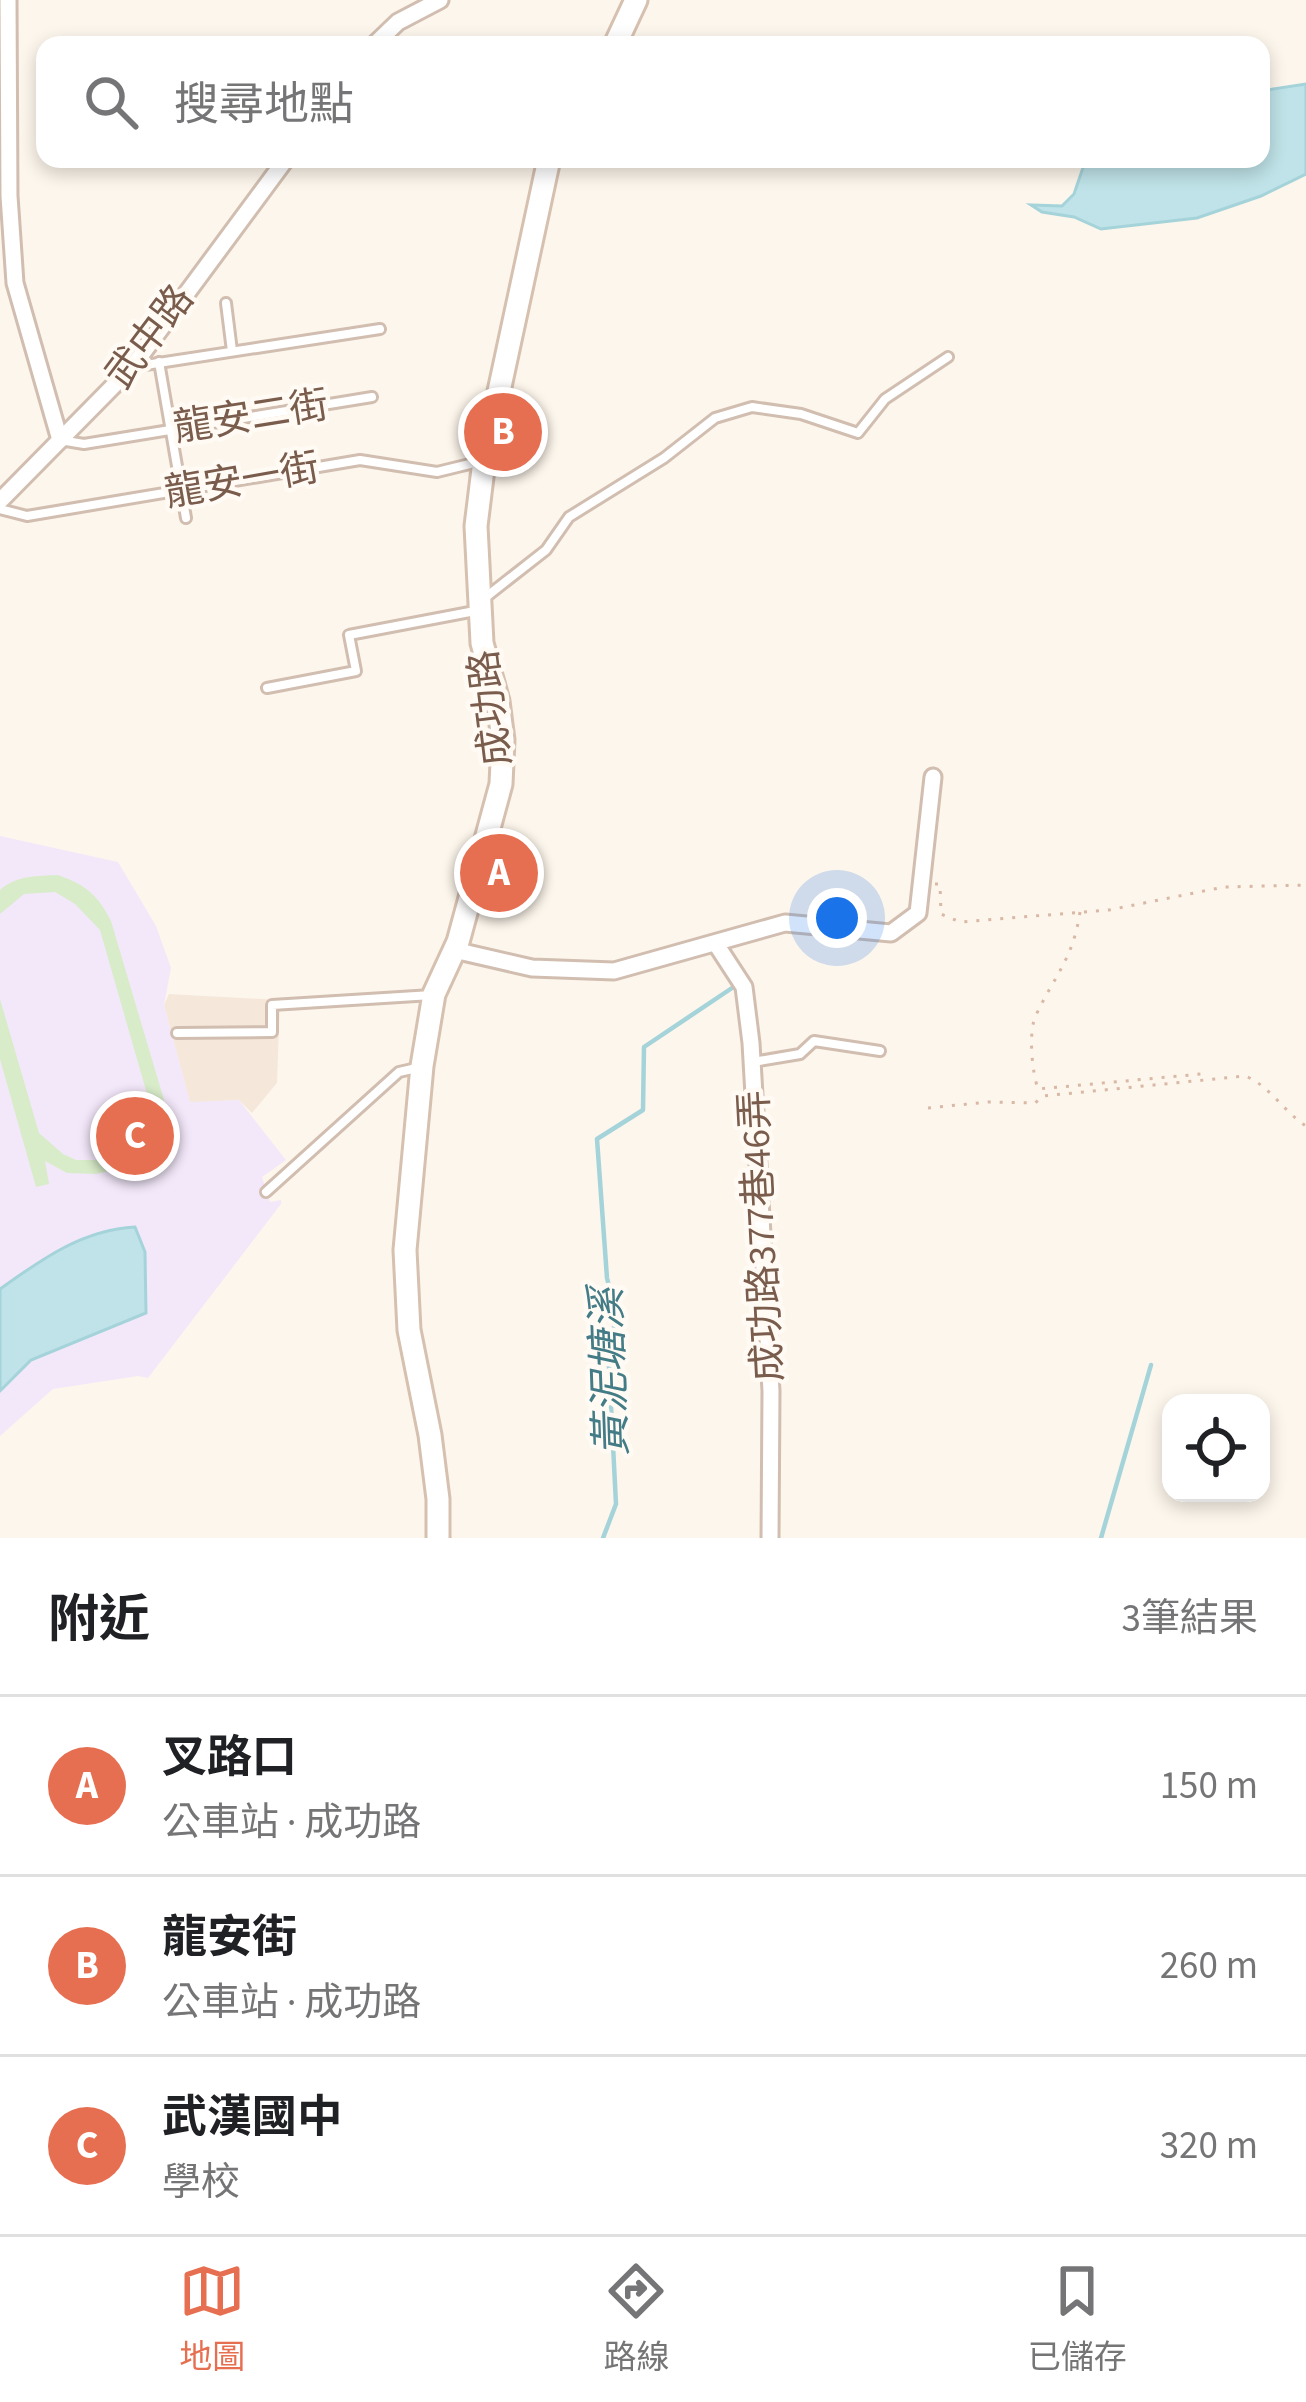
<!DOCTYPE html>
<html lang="zh-TW">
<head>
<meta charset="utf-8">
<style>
	body { margin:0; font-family:"Source Sans 3","Noto Sans TC",sans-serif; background:#f2f2f2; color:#202124 }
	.controls { position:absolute; right:36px; bottom:36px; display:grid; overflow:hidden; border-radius:24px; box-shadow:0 6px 18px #0003 }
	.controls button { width:108px; height:108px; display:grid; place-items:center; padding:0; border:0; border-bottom:3px solid #e0e0e0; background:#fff; color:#202124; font:60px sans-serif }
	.you { position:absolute; left:837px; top:918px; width:42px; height:42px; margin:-30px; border:9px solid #fff; border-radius:50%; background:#1a73e8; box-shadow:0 0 0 18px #1a73e833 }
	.badge { display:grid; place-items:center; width:78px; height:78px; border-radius:50%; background:#e76f51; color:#fff; font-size:39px; font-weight:700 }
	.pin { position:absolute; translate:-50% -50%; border:6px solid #fff; box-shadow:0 3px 12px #0006 }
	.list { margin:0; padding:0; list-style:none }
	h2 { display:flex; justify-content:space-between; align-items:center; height:156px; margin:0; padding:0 48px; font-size:51px }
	h2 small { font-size:39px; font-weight:400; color:#757577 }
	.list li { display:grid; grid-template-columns:78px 1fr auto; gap:36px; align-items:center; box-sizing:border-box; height:180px; padding:0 48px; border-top:3px solid #e0e0e0 }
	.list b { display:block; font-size:45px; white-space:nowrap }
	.list p { margin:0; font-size:39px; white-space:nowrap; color:#757577 }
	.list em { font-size:39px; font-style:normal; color:#757577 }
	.icon { flex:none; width:66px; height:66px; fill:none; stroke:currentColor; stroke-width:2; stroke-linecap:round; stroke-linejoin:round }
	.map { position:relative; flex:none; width:1306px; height:1538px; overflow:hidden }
	.search { position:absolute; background:#fff; box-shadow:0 6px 18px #0003; left:36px; right:36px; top:36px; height:132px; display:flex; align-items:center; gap:30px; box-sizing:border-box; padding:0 42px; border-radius:24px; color:#757577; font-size:45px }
	.sheet { height:696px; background:#fff }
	nav { display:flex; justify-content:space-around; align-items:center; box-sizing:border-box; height:168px; border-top:3px solid #e0e0e0; background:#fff; font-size:33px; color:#757577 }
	nav a { display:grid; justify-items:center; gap:6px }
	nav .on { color:#e76f51 }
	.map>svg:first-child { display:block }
	.residential { fill:#f5e8da }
	.education { fill:#f3e8fa }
	.green { fill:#d8ecc9 }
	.water { fill:#bfe3e8; stroke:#a5d3da; stroke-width:3 }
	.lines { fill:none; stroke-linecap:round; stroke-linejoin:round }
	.stream { stroke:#a5d3da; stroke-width:4.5 }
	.lane-casing { stroke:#d1beb0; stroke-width:14 }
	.street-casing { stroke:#d1beb0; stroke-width:21 }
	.secondary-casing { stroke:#d6c0b0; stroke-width:27 }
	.path { stroke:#d9b8a5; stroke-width:3; stroke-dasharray:3 9; stroke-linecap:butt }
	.lane { stroke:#fff; stroke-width:8 }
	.street { stroke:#fff; stroke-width:15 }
	.secondary { stroke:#fff; stroke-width:21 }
	.labels { text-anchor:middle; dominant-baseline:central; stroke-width:9; stroke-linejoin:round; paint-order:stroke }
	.street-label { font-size:39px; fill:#7a5c4d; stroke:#fffaf3 }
	.water-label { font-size:42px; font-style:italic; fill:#437c86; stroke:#fffaf3 }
</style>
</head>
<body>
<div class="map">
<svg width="1306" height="1538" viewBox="0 0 1306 1538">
	<rect width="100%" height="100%" fill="#fdf6ec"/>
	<polygon class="residential" points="169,994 280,1000 277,1083 252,1113 239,1100 190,1103 164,1005"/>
	<polygon class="education" points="0,836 118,862 156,926 171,968 164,1005 190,1102 239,1100 286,1160 262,1177 270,1202 281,1200 281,1204 148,1378 138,1376 53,1389 0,1436"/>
	<path class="green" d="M58 875C86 885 98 895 111 921L164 1100 161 1120 151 1142 118 1169 96 1174 67 1173 45 1161 49 1184 36 1187 0 1059V999L39 1133 63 1154 76 1160H110L142 1132 148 1119 149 1101 100 930 75 904 55 892 24 894 0 914V890C17 875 37 876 58 875Z"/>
	<g class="water">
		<polygon points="1306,84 1306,174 1261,196 1197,218 1101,229 1074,217 1042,212 1031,205 1062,206 1074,194 1086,159 1261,159 1261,91"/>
		<path d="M135 1227 145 1252 146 1313 31 1360 0 1391V1289C42 1259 82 1230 135 1227Z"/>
	</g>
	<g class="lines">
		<g class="stream">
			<polyline points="603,1538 616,1504 608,1347 617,1318 607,1278 597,1139 643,1110 644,1047 732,988"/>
			<polyline points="1101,1538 1151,1365"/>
		</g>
		<defs>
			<g id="lane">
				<polyline points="226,303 232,351"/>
				<polyline points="159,362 186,518"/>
				<polyline points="139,366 380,329"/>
				<polyline points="60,440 84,444 372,397"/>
				<polyline points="0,509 27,516 360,460 437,472 482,461"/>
				<polyline points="486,597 546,550 569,517 664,458 715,418 752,407 801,414 858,433 885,399 948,357"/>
				<polyline points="267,688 356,671 349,635 475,611"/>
				<polyline points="177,1033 272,1032 272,1005 432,995"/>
				<polyline points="753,1062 800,1054 814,1041 880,1051"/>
				<polyline points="266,1192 399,1072 421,1067"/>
			</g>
			<g id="street">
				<polyline points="8,0 9,196 15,283 60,440"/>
				<polyline points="374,45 398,22 440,0"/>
				<polyline points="0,501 133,366 286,159"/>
				<polyline points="716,944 744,987 751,1043 771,1391 770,1538"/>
				<polyline points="454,950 532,968 614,971 785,923 891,933 918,913 933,777"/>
			</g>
			<g id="secondary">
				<polyline points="615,45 636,0"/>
				<polyline points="438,1538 438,1499 430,1435 409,1330 405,1250 422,1066 434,994 458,942 501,784 503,740 498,701 482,643 476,526 484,461 549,159"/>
			</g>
		</defs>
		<use href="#lane" class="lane-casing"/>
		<use href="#street" class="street-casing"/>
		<use href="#secondary" class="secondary-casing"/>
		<g class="path">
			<polyline points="935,884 940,884 941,914 960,922 1109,910 1224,887 1306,885"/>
			<path d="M1080 912C1073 959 1055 975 1036 1015 1028 1031 1032 1072 1038 1089L1201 1074 1208 1078"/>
			<path d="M928 1108 988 1102 1035 1103 1043 1096 1245 1076C1269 1085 1284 1112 1306 1126"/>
		</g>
		<use href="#lane" class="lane"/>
		<use href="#street" class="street"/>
		<use href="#secondary" class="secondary"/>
	</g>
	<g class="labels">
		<g class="street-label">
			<text transform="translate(150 337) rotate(-53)">武中路</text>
			<text transform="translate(251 417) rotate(-9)">龍安二街</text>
			<text transform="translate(242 481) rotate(-10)">龍安一街</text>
			<text transform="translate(491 708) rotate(-97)">成功路</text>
			<text transform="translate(762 1236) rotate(-93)">成功路377巷46弄</text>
		</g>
		<g class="water-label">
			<text transform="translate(610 1372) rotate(-92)">黃泥塘溪</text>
		</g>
	</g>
</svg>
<div class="controls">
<button><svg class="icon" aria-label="locate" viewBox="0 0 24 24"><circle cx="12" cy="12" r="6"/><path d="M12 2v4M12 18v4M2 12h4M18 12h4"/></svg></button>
</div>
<div class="you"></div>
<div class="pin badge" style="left:499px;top:873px">A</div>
<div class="pin badge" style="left:503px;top:432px">B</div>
<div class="pin badge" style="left:135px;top:1136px">C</div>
<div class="search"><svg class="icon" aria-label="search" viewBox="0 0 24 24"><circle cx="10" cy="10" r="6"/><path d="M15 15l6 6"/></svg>搜尋地點</div>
</div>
<section class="sheet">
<h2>附近<small>3筆結果</small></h2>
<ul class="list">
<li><span class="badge">A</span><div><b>叉路口</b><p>公車站 · 成功路</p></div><em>150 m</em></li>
<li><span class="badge">B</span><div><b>龍安街</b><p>公車站 · 成功路</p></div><em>260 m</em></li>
<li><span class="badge">C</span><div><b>武漢國中</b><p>學校</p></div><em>320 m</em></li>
</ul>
</section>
<nav>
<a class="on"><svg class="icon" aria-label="map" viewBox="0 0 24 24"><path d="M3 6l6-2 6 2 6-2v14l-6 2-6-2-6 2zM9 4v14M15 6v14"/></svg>地圖</a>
<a><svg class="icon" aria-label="directions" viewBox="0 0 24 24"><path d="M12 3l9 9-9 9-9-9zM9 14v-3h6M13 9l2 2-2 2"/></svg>路線</a>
<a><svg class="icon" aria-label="saved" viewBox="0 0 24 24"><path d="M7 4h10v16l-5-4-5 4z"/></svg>已儲存</a>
</nav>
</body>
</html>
